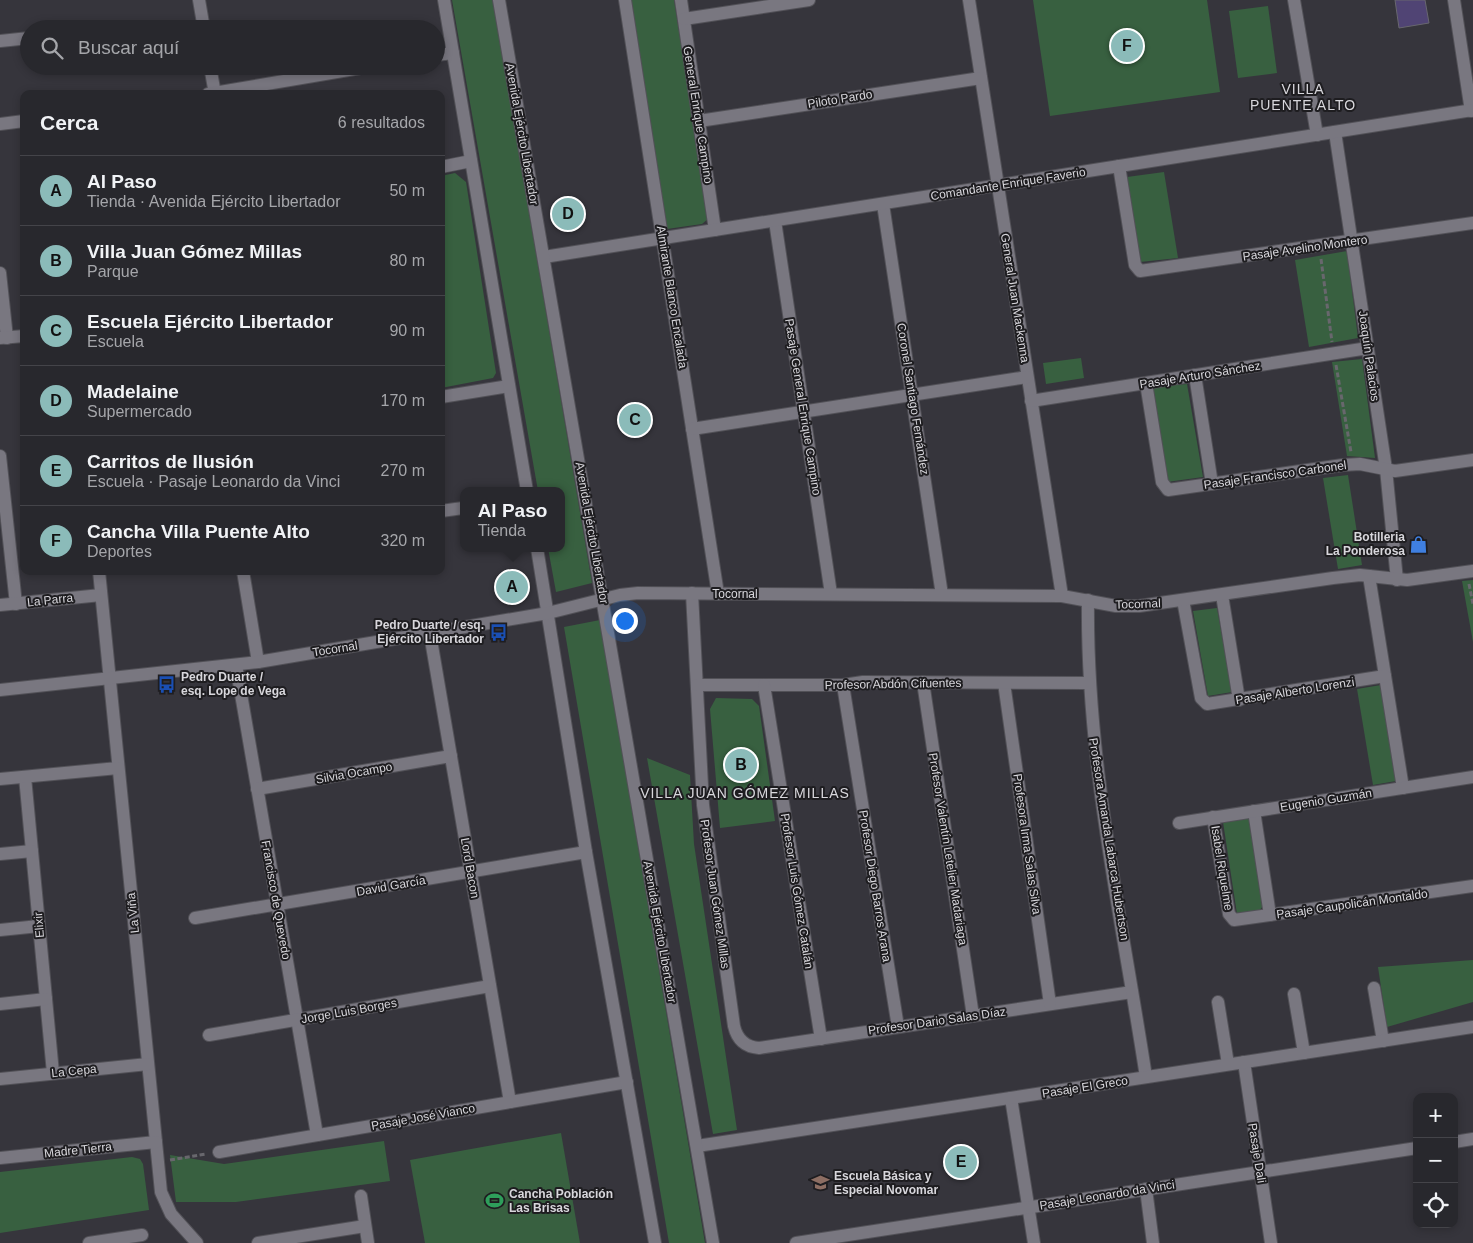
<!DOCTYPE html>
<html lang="es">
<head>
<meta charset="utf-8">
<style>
	body { margin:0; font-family:Arial,sans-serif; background:#343439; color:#f1f3f6 }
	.controls { position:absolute; right:15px; bottom:15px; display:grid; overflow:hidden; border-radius:10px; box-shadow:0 2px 8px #0003 }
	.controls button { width:45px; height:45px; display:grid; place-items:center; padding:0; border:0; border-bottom:1px solid #444449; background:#28282d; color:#f1f3f6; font:25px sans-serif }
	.you { position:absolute; left:624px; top:620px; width:18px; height:18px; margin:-12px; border:4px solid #fff; border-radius:50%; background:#1a73e8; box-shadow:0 0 0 8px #1a73e833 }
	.badge { display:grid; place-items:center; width:32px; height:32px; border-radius:50%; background:#8bbbb9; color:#111; font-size:16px; font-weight:700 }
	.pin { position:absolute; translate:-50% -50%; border:2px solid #fff; box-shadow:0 1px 5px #0006 }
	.popup { position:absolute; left:460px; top:487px; width:105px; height:65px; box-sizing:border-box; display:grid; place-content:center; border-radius:10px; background:#28282d; filter:drop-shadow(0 1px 4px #0005); font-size:16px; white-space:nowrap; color:#a5a6aa }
	.popup b { font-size:19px; color:#f1f3f6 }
	.popup::after { content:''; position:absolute; left:50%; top:100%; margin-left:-10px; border:10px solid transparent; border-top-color:#28282d }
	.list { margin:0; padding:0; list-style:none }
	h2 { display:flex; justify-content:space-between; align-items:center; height:65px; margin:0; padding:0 20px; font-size:21px }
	h2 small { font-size:16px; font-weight:400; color:#a5a6aa }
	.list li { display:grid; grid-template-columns:32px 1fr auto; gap:15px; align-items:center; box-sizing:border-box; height:70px; padding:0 20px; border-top:1px solid #444449 }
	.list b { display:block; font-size:19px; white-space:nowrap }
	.list p { margin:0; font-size:16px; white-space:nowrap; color:#a5a6aa }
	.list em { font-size:16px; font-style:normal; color:#a5a6aa }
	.icon { flex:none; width:28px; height:28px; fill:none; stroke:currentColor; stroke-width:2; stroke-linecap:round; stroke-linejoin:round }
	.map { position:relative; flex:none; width:1473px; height:1243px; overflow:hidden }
	.search { position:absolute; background:#28282d; box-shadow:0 2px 8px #0003; left:20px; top:20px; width:425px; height:55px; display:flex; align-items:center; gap:12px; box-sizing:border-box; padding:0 18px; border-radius:28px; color:#a5a6aa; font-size:19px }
	.panel { position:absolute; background:#28282d; box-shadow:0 2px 8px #0003; left:20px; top:90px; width:425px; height:485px; border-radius:10px }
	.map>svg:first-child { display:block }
	.green { fill:#386040 }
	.building { fill:#504474; stroke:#68676f }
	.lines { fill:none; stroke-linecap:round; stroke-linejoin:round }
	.street-casing { stroke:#525157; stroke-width:14 }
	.secondary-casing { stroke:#525157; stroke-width:14 }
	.path { stroke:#68676d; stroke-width:3; stroke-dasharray:5 2.5; stroke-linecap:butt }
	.street { stroke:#797780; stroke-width:12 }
	.secondary { stroke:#797780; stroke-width:12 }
	.labels { text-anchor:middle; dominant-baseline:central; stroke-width:4; stroke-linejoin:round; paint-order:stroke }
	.street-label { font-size:12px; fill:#d8d7dc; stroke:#1e1d20 }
	.poi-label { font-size:12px; font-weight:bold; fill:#d8d7dc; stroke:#1e1d20; text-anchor:start }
	.neighbourhood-label { font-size:14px; letter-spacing:1px; fill:#d8d7dc; stroke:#1e1d20 }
</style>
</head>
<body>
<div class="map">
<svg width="1473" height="1243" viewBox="0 0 1473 1243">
	<rect width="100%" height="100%" fill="#36353c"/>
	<g class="green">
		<polygon points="452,0 493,0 592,583 556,592 548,548 561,548 561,491 538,491"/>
		<polygon points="631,0 674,0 709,218 702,224 667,229"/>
		<polygon points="1033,0 1207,0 1220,92 1050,116"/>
		<polygon points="1268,6 1277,73 1238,78 1229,11"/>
		<polygon points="1164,172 1178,258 1140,262 1127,177"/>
		<polygon points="455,173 466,182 496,373 493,378 441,388 441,176"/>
		<polygon points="1347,251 1358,338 1309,347 1295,260"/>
		<polygon points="1081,358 1084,378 1046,384 1043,363"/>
		<polygon points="1362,359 1375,458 1347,456 1332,362"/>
		<polygon points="1187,384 1203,477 1167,482 1153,387"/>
		<polygon points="1348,475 1362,565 1338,569 1323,478"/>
		<polygon points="1473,580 1473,642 1462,581"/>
		<polygon points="1217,608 1232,692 1208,696 1193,611"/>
		<polygon points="600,620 705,1243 669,1243 564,627"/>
		<polygon points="1381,685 1396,781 1373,785 1357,689"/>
		<polygon points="716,698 752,699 759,706 775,821 720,828 710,709"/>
		<polygon points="647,758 690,775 694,844 737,1130 713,1134"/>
		<polygon points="1251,818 1263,906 1259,911 1237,914 1223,822"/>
		<polygon points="1473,960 1473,1002 1387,1027 1378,967"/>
		<polygon points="561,1133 580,1243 425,1243 410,1160"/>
		<polygon points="384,1141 390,1181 236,1202 176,1202 170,1155 224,1164"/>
		<polygon points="132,1157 140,1159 143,1164 149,1210 0,1233 0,1172"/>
	</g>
	<g class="building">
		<polygon points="1395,0 1425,0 1429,23 1399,28"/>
		<polygon points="520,579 522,592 503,595 501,582"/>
	</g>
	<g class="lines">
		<defs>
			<g id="street">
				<polyline points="199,0 204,29"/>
				<polyline points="625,0 718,594"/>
				<polyline points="681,0 715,230"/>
				<polyline points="969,0 1062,596"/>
				<polyline points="1294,0 1317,135"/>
				<polyline points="1454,0 1471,111"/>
				<polyline points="684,19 809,0"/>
				<polyline points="0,41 29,38"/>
				<polyline points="436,55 453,53"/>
				<polyline points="210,66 215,94"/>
				<polyline points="208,94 372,66"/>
				<polyline points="699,121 981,78"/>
				<polyline points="0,124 24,121"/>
				<polyline points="1335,132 1386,469 1397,580"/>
				<polyline points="1119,166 1135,265 1140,271 1473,223"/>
				<polyline points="441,167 471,161"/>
				<polyline points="883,204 942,595"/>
				<polyline points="775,221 831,594"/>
				<polyline points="544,257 1473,110"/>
				<polyline points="0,273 7,338"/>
				<polyline points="0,338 24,336"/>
				<polyline points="1195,375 1212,484"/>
				<polyline points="1146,383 1162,482 1168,490 1343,465 1360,464 1395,471 1473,460"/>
				<polyline points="441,397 509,386"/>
				<polyline points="1031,401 1368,348"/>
				<polyline points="692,429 1027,377"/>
				<polyline points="0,456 16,604"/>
				<polyline points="441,511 463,508"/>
				<polyline points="99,571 161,1192 171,1214 197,1243"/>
				<polyline points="243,571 258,662"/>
				<polyline points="1369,576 1403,788"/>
				<path d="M692 593 703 805 734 1026C737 1039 745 1047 759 1048L1132 992"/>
				<polyline points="1222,595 1239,700"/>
				<path d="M1088 600C1086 761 1122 919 1146 1077"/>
				<polyline points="1183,600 1201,698 1207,704 1385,676"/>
				<polyline points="0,605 101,595"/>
				<polyline points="430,634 510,1102"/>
				<polyline points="236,665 317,1135"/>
				<polyline points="923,682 973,1016"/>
				<polyline points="1004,683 1050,1004"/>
				<polyline points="697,685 843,685 863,682 1089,683"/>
				<polyline points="764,685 821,1039"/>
				<polyline points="843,685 898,1027"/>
				<polyline points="25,777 53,1073"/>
				<polyline points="0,779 118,768"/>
				<polyline points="257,789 451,756"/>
				<polyline points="1254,811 1270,915"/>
				<polyline points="1213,817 1229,914 1234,920 1473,886"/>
				<polyline points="1179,823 1473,777"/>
				<polyline points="0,854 32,851"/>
				<polyline points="195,918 586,852"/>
				<polyline points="0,930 39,926"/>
				<polyline points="1374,988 1383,1041"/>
				<polyline points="1294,994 1304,1053"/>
				<polyline points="1218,1002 1228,1064"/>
				<polyline points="0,1004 46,999"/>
				<polyline points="209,1035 490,986"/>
				<polyline points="1244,1062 1271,1243"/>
				<polyline points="0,1079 148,1064"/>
				<polyline points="1011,1098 1034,1243"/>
				<polyline points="1454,1142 1473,1139"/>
				<polyline points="697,1146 1473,1027"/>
				<polyline points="219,1152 627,1082"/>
				<polyline points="0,1158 156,1142"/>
				<polyline points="1146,1189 1153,1243"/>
				<polyline points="361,1196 368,1243"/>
				<polyline points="89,1243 142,1235"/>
				<polyline points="258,1243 365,1226"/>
				<polyline points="796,1243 1417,1148"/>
			</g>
			<g id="secondary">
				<polyline points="444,0 527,491"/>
				<polyline points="499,0 713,1243"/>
				<polyline points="537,548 586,852 655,1243"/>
				<polyline points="0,690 258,662 548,613 620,595 638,593 1062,596 1116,606 1139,606 1333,578 1360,575 1407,580 1473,571"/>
			</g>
		</defs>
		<use href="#street" class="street-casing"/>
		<use href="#secondary" class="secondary-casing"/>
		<g class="path">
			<polyline points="1321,259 1332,342"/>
			<polyline points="1336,365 1351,452"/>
			<polyline points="1469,584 1473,604"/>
			<polyline points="170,1160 206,1154"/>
		</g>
		<use href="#street" class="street"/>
		<use href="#secondary" class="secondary"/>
	</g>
	<defs>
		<symbol id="shop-bare" viewBox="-9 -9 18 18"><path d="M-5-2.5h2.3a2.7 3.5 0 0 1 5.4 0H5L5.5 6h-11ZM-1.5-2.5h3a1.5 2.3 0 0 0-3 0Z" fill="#3f7fe0" stroke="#1e1d20" stroke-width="2.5" paint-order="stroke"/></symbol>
		<symbol id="bus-bare" viewBox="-9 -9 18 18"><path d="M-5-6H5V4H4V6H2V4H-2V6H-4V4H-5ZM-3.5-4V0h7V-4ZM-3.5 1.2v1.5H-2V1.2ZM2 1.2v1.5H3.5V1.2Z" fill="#1a4fb4" stroke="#1e1d20" stroke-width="2.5" paint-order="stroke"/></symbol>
		<symbol id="school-bare" viewBox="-9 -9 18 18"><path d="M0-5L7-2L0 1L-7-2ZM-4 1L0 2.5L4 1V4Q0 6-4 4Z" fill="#8d6e63" stroke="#1e1d20" stroke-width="2.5" paint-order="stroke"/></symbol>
		<symbol id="stadium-bare" viewBox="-9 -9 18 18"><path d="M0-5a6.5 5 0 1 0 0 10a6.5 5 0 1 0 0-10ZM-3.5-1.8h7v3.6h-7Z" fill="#2e9e5b" stroke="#1e1d20" stroke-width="2.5" paint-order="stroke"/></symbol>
	</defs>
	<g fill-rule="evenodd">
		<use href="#shop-bare" x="1406" y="532" width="25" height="25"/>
		<use href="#bus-bare" x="486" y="620" width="25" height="25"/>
		<use href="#bus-bare" x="154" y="672" width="25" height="25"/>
		<use href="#school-bare" x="808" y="1170" width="25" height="25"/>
		<use href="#stadium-bare" x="482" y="1188" width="25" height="25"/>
	</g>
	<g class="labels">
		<g class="street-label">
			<text transform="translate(840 99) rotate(-9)">Piloto Pardo</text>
			<text transform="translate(698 115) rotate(81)">General Enrique Campino</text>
			<text transform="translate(522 134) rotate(80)">Avenida Ejército Libertador</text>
			<text transform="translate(1008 184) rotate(-9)">Comandante Enrique Faverio</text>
			<text transform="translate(1305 248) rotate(-8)">Pasaje Avelino Montero</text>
			<text transform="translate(672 297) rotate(81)">Almirante Blanco Encalada</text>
			<text transform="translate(1015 298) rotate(81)">General Juan Mackenna</text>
			<text transform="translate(1369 356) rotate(82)">Joaquín Palacios</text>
			<text transform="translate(1200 375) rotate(-9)">Pasaje Arturo Sánchez</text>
			<text transform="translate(913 399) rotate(81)">Coronel Santiago Fernández</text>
			<text transform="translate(803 407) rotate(81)">Pasaje General Enrique Campino</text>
			<text transform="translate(1275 475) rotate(-8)">Pasaje Francisco Carbonel</text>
			<text transform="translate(592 533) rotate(80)">Avenida Ejército Libertador</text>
			<text x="735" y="594">Tocornal</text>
			<text transform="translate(50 600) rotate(-6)">La Parra</text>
			<text transform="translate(1138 604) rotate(-2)">Tocornal</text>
			<text transform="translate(335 649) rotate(-9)">Tocornal</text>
			<text transform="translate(893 684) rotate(-1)">Profesor Abdón Cifuentes</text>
			<text transform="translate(1295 691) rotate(-9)">Pasaje Alberto Lorenzi</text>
			<text transform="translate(354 773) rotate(-10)">Silvia Ocampo</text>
			<text transform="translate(1326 800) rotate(-9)">Eugenio Guzmán</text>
			<text transform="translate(1109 839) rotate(81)">Profesora Amanda Labarca Hubertson</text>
			<text transform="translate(1027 844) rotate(82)">Profesora Irma Salas Silva</text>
			<text transform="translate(948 849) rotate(81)">Profesor Valentín Letelier Madariaga</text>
			<text transform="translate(470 868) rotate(80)">Lord Bacon</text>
			<text transform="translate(1222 868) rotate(81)">Isabel Riquelme</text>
			<text transform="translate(391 886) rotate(-10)">David García</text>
			<text transform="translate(875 886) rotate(81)">Profesor Diego Barros Arana</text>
			<text transform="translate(797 891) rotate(81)">Profesor Luis Gómez Catalán</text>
			<text transform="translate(715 894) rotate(82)">Profesor Juan Gómez Millas</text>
			<text transform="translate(276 900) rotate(80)">Francisco de Quevedo</text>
			<text transform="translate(1352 904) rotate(-8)">Pasaje Caupolicán Montaldo</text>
			<text transform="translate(133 913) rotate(-96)">La Viña</text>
			<text transform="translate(39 925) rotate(-95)">Elixir</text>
			<text transform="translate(660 932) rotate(80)">Avenida Ejército Libertador</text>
			<text transform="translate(349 1011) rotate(-10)">Jorge Luis Borges</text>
			<text transform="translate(937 1021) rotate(-8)">Profesor Dario Salas Díaz</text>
			<text transform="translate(74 1071) rotate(-6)">La Cepa</text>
			<text transform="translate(1085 1087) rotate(-9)">Pasaje El Greco</text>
			<text transform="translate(423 1117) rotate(-10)">Pasaje José Vianco</text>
			<text transform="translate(78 1150) rotate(-6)">Madre Tierra</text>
			<text transform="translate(1257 1153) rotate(81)">Pasaje Dali</text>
			<text transform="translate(1107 1195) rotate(-9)">Pasaje Leonardo da Vinci</text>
		</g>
		<g class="poi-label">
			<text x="1405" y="537" text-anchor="end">Botilleria<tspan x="1405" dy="14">La Ponderosa</tspan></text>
			<text x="484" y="625" text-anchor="end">Pedro Duarte / esq.<tspan x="484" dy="14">Ejército Libertador</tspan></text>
			<text x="181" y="677">Pedro Duarte /<tspan x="181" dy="14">esq. Lope de Vega</tspan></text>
			<text x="834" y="1176">Escuela Básica y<tspan x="834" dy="14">Especial Novomar</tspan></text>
			<text x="509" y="1194">Cancha Población<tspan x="509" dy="14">Las Brisas</tspan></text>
		</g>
		<g class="neighbourhood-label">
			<text x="1303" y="89">VILLA<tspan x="1303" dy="16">PUENTE ALTO</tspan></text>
			<text x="745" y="793">VILLA JUAN GÓMEZ MILLAS</text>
		</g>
	</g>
</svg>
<div class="controls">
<button>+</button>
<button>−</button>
<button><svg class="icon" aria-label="locate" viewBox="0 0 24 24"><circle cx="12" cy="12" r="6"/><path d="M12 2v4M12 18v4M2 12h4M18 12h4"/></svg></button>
</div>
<div class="you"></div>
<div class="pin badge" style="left:512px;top:587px">A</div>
<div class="popup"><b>Al Paso</b>Tienda</div>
<div class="pin badge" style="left:741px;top:765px">B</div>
<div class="pin badge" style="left:635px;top:420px">C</div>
<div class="pin badge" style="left:568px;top:214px">D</div>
<div class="pin badge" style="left:961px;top:1162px">E</div>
<div class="pin badge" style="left:1127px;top:46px">F</div>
<div class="search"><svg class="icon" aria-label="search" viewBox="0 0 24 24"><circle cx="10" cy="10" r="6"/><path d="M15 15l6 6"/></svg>Buscar aquí</div>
<section class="panel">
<h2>Cerca<small>6 resultados</small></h2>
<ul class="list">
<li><span class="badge">A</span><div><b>Al Paso</b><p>Tienda · Avenida Ejército Libertador</p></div><em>50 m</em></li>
<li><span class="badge">B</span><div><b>Villa Juan Gómez Millas</b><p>Parque</p></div><em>80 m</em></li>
<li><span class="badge">C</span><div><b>Escuela Ejército Libertador</b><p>Escuela</p></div><em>90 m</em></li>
<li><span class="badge">D</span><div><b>Madelaine</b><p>Supermercado</p></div><em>170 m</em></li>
<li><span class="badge">E</span><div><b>Carritos de Ilusión</b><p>Escuela · Pasaje Leonardo da Vinci</p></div><em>270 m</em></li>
<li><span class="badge">F</span><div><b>Cancha Villa Puente Alto</b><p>Deportes</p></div><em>320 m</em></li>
</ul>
</section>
</div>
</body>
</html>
